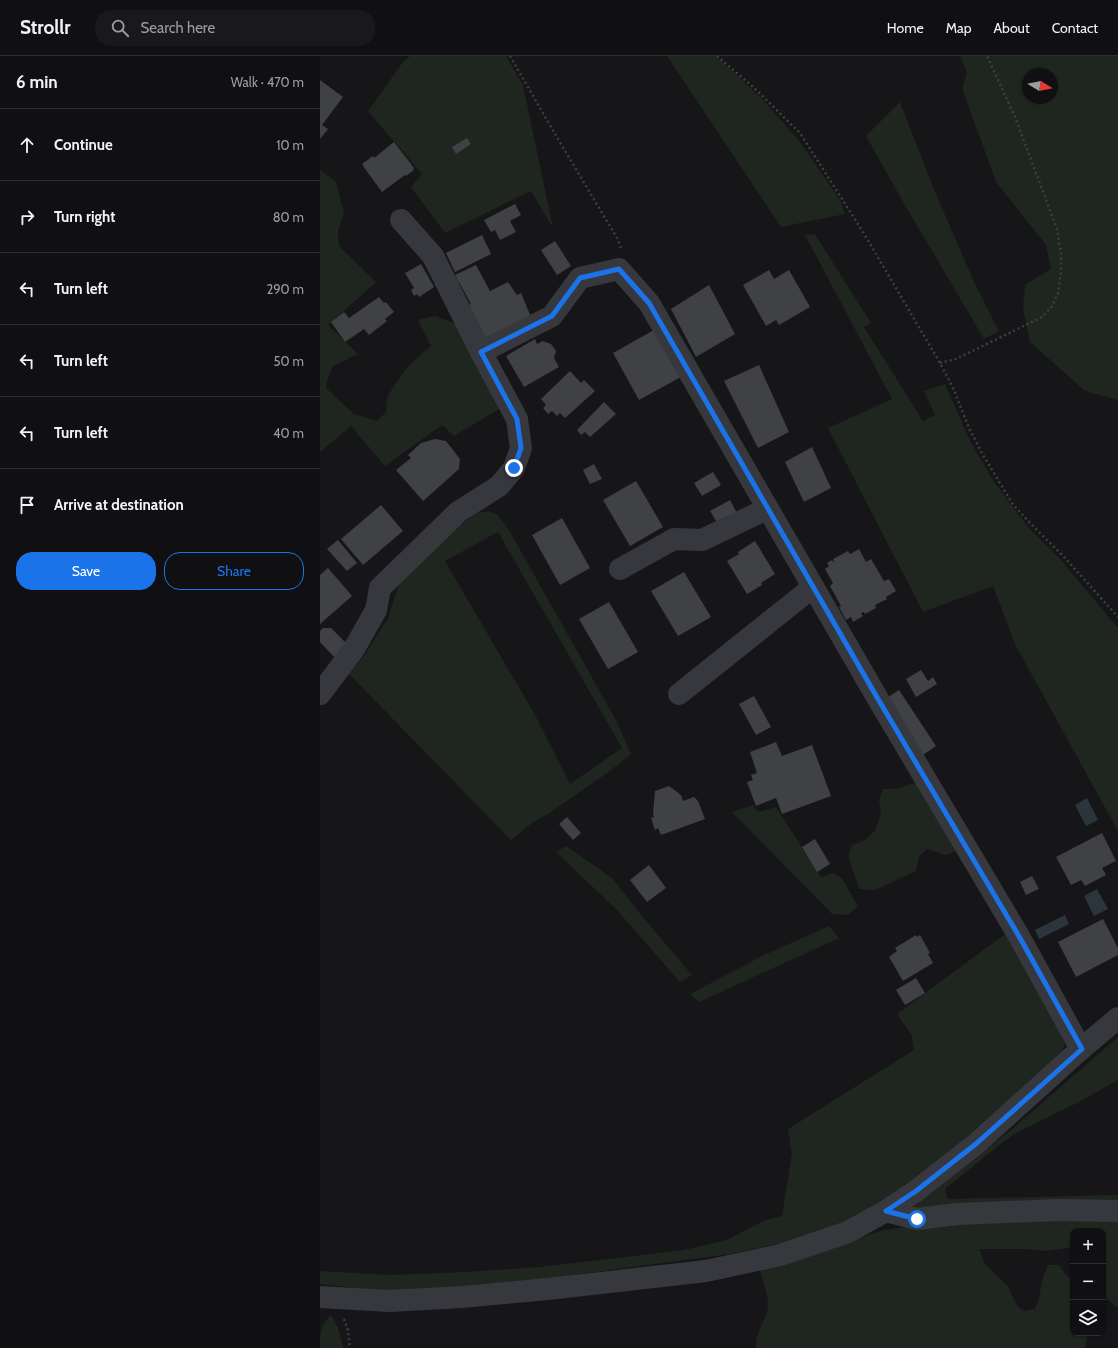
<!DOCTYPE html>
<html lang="en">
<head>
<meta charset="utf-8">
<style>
	body { margin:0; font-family:Cabin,sans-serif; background:#19191b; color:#f1f3f6 }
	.controls { position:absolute; right:12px; bottom:12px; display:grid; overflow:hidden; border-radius:8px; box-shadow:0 1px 3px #0004 }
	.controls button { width:36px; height:36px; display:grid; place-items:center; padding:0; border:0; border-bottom:1px solid #303032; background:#101012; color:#f1f3f6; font:20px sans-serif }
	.compass { position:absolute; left:702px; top:12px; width:36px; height:36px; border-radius:50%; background:#101012; box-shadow:0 1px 3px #0004; rotate:100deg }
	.stop { position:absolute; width:12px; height:12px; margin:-9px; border:3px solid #1a73e8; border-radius:50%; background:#fff }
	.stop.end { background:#1a73e8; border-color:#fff; box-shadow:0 1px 4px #0008 }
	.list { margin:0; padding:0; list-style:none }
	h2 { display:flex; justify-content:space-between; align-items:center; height:52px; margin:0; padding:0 16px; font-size:17px }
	h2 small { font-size:13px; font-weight:400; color:#9c9d9f }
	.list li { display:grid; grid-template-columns:26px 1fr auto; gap:12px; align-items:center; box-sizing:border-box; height:72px; padding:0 16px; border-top:1px solid #303032 }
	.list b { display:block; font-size:15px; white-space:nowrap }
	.list em { font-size:13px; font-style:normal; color:#9c9d9f }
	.actions { display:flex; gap:8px; padding:12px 16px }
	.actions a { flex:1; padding:9px 0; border:1px solid #1a73e8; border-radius:16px; text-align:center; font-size:14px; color:#1a73e8 }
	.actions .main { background:#1a73e8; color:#fff }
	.icon { flex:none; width:22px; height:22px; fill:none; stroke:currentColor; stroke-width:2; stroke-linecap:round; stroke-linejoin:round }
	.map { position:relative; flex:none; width:798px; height:1292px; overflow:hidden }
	header { display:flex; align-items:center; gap:24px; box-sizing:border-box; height:56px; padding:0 20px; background:#101012; border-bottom:1px solid #303032 }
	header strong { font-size:19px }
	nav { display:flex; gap:22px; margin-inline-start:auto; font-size:14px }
	.search { width:280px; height:36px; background:#19191b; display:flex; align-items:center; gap:10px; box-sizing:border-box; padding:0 14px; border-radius:16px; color:#9c9d9f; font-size:15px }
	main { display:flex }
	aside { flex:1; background:#101012 }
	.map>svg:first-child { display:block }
	.green { fill:#1e261f; fill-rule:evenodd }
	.water { fill:#2c353c }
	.building { fill:#404145 }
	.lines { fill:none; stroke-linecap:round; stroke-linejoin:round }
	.path { stroke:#3d3f44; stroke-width:2.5; stroke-dasharray:2 3; stroke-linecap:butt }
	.minor { stroke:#37383d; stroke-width:22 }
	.route { stroke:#1a73e8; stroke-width:5 }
</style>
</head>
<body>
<header>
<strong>Strollr</strong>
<div class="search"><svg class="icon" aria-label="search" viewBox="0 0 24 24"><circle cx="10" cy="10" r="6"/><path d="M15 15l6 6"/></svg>Search here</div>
<nav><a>Home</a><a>Map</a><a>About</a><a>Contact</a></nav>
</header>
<main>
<aside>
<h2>6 min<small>Walk · 470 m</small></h2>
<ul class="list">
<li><svg class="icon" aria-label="ahead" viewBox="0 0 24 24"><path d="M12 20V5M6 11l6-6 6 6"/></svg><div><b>Continue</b></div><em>10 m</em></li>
<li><svg class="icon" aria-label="right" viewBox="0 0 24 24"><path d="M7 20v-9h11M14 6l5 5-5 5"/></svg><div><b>Turn right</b></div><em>80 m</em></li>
<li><svg class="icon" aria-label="left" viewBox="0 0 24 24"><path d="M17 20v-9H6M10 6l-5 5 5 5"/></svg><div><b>Turn left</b></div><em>290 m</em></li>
<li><svg class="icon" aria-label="left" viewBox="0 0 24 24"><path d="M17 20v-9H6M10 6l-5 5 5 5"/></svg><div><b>Turn left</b></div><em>50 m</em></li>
<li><svg class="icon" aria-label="left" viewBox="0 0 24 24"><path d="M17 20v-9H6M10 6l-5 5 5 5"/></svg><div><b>Turn left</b></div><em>40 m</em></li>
<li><svg class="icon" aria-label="arrive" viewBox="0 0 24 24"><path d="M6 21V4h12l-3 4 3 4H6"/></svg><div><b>Arrive at destination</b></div></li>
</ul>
<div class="actions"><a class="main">Save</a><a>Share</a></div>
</aside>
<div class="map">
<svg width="798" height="1292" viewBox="0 0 798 1292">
	<rect width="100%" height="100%" fill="#161618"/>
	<g class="green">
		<polygon points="90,0 186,0 203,29 233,172 211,135 125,177 91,131 102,118 48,55 83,6"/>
		<polygon points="347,0 396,0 405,8 445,46 480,86 520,144 525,158 461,171"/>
		<path d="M640 0H798V344L765 335 710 286 703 252 705 229 731 213 726 189 676 126 642 32 647 17ZM708 18H732V42H708Z"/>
		<polygon points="580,46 613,131 654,226 679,275 664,283 582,144 546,80"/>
		<polygon points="0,114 16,126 24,157 18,175 19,190 56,226 8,269 38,298 13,310 8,322 6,332 34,358 57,365 66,356 67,342 72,333 89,309 111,290 98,264 115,260 139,269 178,345 179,353 134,380 122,369 65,410 31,370 0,396"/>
		<polygon points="495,178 551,267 544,271 603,365 615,359 604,335 625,328 650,385 674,426 708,471 740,503 798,572 798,775 696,590 673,530 603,556 508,372 572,343 485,179"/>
		<path d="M169 455 178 459 190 476 296 664 311 698 290 715 228 758 212 767 191 784 29 618 44 600 68 562 80 525 113 490 157 457ZM178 476 302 692 250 728 215 659 125 505Z"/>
		<polygon points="598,726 640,793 626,799 607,793 599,800 596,815 555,834 539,833 528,800 532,789 545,784 555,775 561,758 559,744 563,733 576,733"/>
		<polygon points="433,749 438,756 456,751 501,821 513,817 522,822 538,851 528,859 512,858 412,756"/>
		<polygon points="246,790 292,822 326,865 372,919 360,926 297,854 236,796"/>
		<polygon points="509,870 519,882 379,946 370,938 442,900"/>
		<polygon points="685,878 742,975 745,988 741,998 669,1062 589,1129 557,1150 517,1170 464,1186 410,1198 215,1224 73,1236 0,1228 0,1215 70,1219 145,1216 220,1211 364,1194 407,1184 445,1164 462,1160 472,1097 468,1073 594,994 592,980 577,958"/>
		<polygon points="798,981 798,1024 757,1047 696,1077 683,1086 625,1133 628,1143 798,1139 798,1148 592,1152 692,1073"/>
		<path d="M798 1162V1252L783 1239V1175H753V1191L726 1195 706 1193H659L665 1208 687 1229 698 1251 705 1255 715 1253 719 1243 722 1224 728 1209H739L747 1220 753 1224V1277H768L765 1292H436C436 1276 442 1270 447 1256 451 1243 443 1228 440 1215L508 1193 563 1174 637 1165Z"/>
		<path d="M11 1259 18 1272 23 1292H0C0 1275 0 1271 11 1259Z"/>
	</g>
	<g class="water">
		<polygon points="767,742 778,764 766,770 755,749"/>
		<polygon points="777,833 788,853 774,860 764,840"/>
		<polygon points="745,859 749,868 719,883 715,874"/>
	</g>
	<g class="building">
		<polygon points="0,24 23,41 2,69 8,73 0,83"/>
		<polygon points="147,82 151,88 136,98 132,91"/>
		<polygon points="74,86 94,112 93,113 94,114 86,120 85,119 62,136 43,110 44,110 42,108 53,100 54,102"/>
		<polygon points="195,148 201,159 190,165 196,176 180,184 175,174 171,176 164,164"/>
		<polygon points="162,179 171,198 135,216 126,197"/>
		<polygon points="235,185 251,210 237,219 221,194"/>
		<polygon points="101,208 114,231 99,241 97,238 94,240 91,234 94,232 85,217"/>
		<polygon points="156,209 170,235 188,226 197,239 201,237 211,261 162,283 144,252 151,248 135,219"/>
		<polygon points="449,214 454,223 469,214 490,251 459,269 456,264 446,270 423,229"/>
		<polygon points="389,229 415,278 376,301 351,253"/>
		<polygon points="59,241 64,247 66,246 74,256 65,263 67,265 49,279 44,273 25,286 11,266 24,256 29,262"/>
		<polygon points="334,274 361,321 319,344 293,297"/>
		<polygon points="215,283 217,288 223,285 231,288 236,295 234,302 239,311 204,331 186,300"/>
		<polygon points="439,309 469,376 438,392 404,325"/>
		<polygon points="250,315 261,327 264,324 275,335 245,362 240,357 237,360 232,355 228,358 223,352 226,349 221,343"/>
		<polygon points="284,346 296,358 270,381 265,376 261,379 257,374"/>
		<polygon points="115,383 126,385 140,403 139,413 103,445 76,414 91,402 88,399 101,387"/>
		<polygon points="492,391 511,432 484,446 465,406"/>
		<polygon points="274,408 282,423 270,428 263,414"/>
		<polygon points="393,416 401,429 382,440 374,427"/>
		<polygon points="316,425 343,471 310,490 283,444"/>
		<polygon points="410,444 417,457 398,468 390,455"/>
		<polygon points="61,449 83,475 43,509 21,483"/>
		<polygon points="242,462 270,512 240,529 212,479"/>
		<polygon points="18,484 37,507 27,515 7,493"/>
		<polygon points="435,485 455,518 441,527 442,529 427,538 407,505 419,498 418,496"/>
		<polygon points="539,493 546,506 551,503 564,525 569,523 576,535 566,541 567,543 555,549 556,552 545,558 544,556 541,557 543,560 533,566 531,561 526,564 519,551 521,550 510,530 513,527 505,513 509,510 507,507 512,504 515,507 513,503 528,495 530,498"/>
		<polygon points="8,512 32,540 0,568 0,519"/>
		<polygon points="364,516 391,561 358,580 331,535"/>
		<polygon points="289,546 318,596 288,613 259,563"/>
		<polygon points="3,572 11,572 25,586 29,581 19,606 0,586 0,575"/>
		<polygon points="601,614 608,625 613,621 617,628 596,641 586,623"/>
		<polygon points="579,634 616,690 600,701 562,645"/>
		<polygon points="434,640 451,671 436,679 419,648"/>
		<polygon points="456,686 462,700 492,689 511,740 462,758 456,742 436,750 427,726 433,724 431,719 437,717 430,696"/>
		<polygon points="349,730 361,739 363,745 374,741 378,745 385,763 341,779 338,772 335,774 331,762 334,761 333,758 335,735"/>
		<polygon points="247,761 261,777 253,784 239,768"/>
		<polygon points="782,777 796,805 782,812 786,819 765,830 761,824 751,829 736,801"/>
		<polygon points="495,783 510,808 497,816 482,791"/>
		<polygon points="329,809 346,832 327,846 310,824"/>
		<polygon points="712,820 719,833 706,839 700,826"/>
		<polygon points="783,863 798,892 798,899 756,921 738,886"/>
		<polygon points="596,879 597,881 600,879 610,897 608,898 613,907 583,925 569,901 577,895 575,892"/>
		<polygon points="596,922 605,937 585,949 576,934"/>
	</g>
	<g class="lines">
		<g class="path">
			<polyline points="190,0 235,78 297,182 301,192"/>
			<polyline points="397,0 432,30 480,77 543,176 620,307 634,334 649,372 663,399 692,447 708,465 746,503 798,561"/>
			<polyline points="620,307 636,303 722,261 732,250 738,237 741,217 741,198 737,173 695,61 667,0"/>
			<polyline points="24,1263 28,1274 30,1292"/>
		</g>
		<g class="minor">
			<polyline points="81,164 113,200 161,296"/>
			<polyline points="300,513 354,483 382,484 447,453"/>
			<polyline points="0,638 34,593 56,554 60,532 138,456 179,430 194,412 201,392 197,363 161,296 232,260 260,222 299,213 329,247 558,643 700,882 761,993"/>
			<polyline points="359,638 493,531"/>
			<polyline points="566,1155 597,1163 637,1158 738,1154 798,1155"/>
			<polyline points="0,1241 69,1245 142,1241 228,1233 386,1215 460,1199 528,1176 566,1155 596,1135 657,1087 761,993 798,962"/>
		</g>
	</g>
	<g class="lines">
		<polyline class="route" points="194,412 201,392 197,363 161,296 232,260 260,222 299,213 329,247 558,643 700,882 762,993 657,1087 596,1135 566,1155 597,1163"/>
	</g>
</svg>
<div class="controls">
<button>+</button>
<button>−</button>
<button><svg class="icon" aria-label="layers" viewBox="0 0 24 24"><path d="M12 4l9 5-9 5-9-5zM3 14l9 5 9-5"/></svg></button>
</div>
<svg class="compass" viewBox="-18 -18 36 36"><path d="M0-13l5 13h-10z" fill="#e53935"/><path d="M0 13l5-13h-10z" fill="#9c9d9f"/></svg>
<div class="stop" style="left:597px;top:1163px"></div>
<div class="stop end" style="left:194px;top:412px"></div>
</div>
</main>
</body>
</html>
